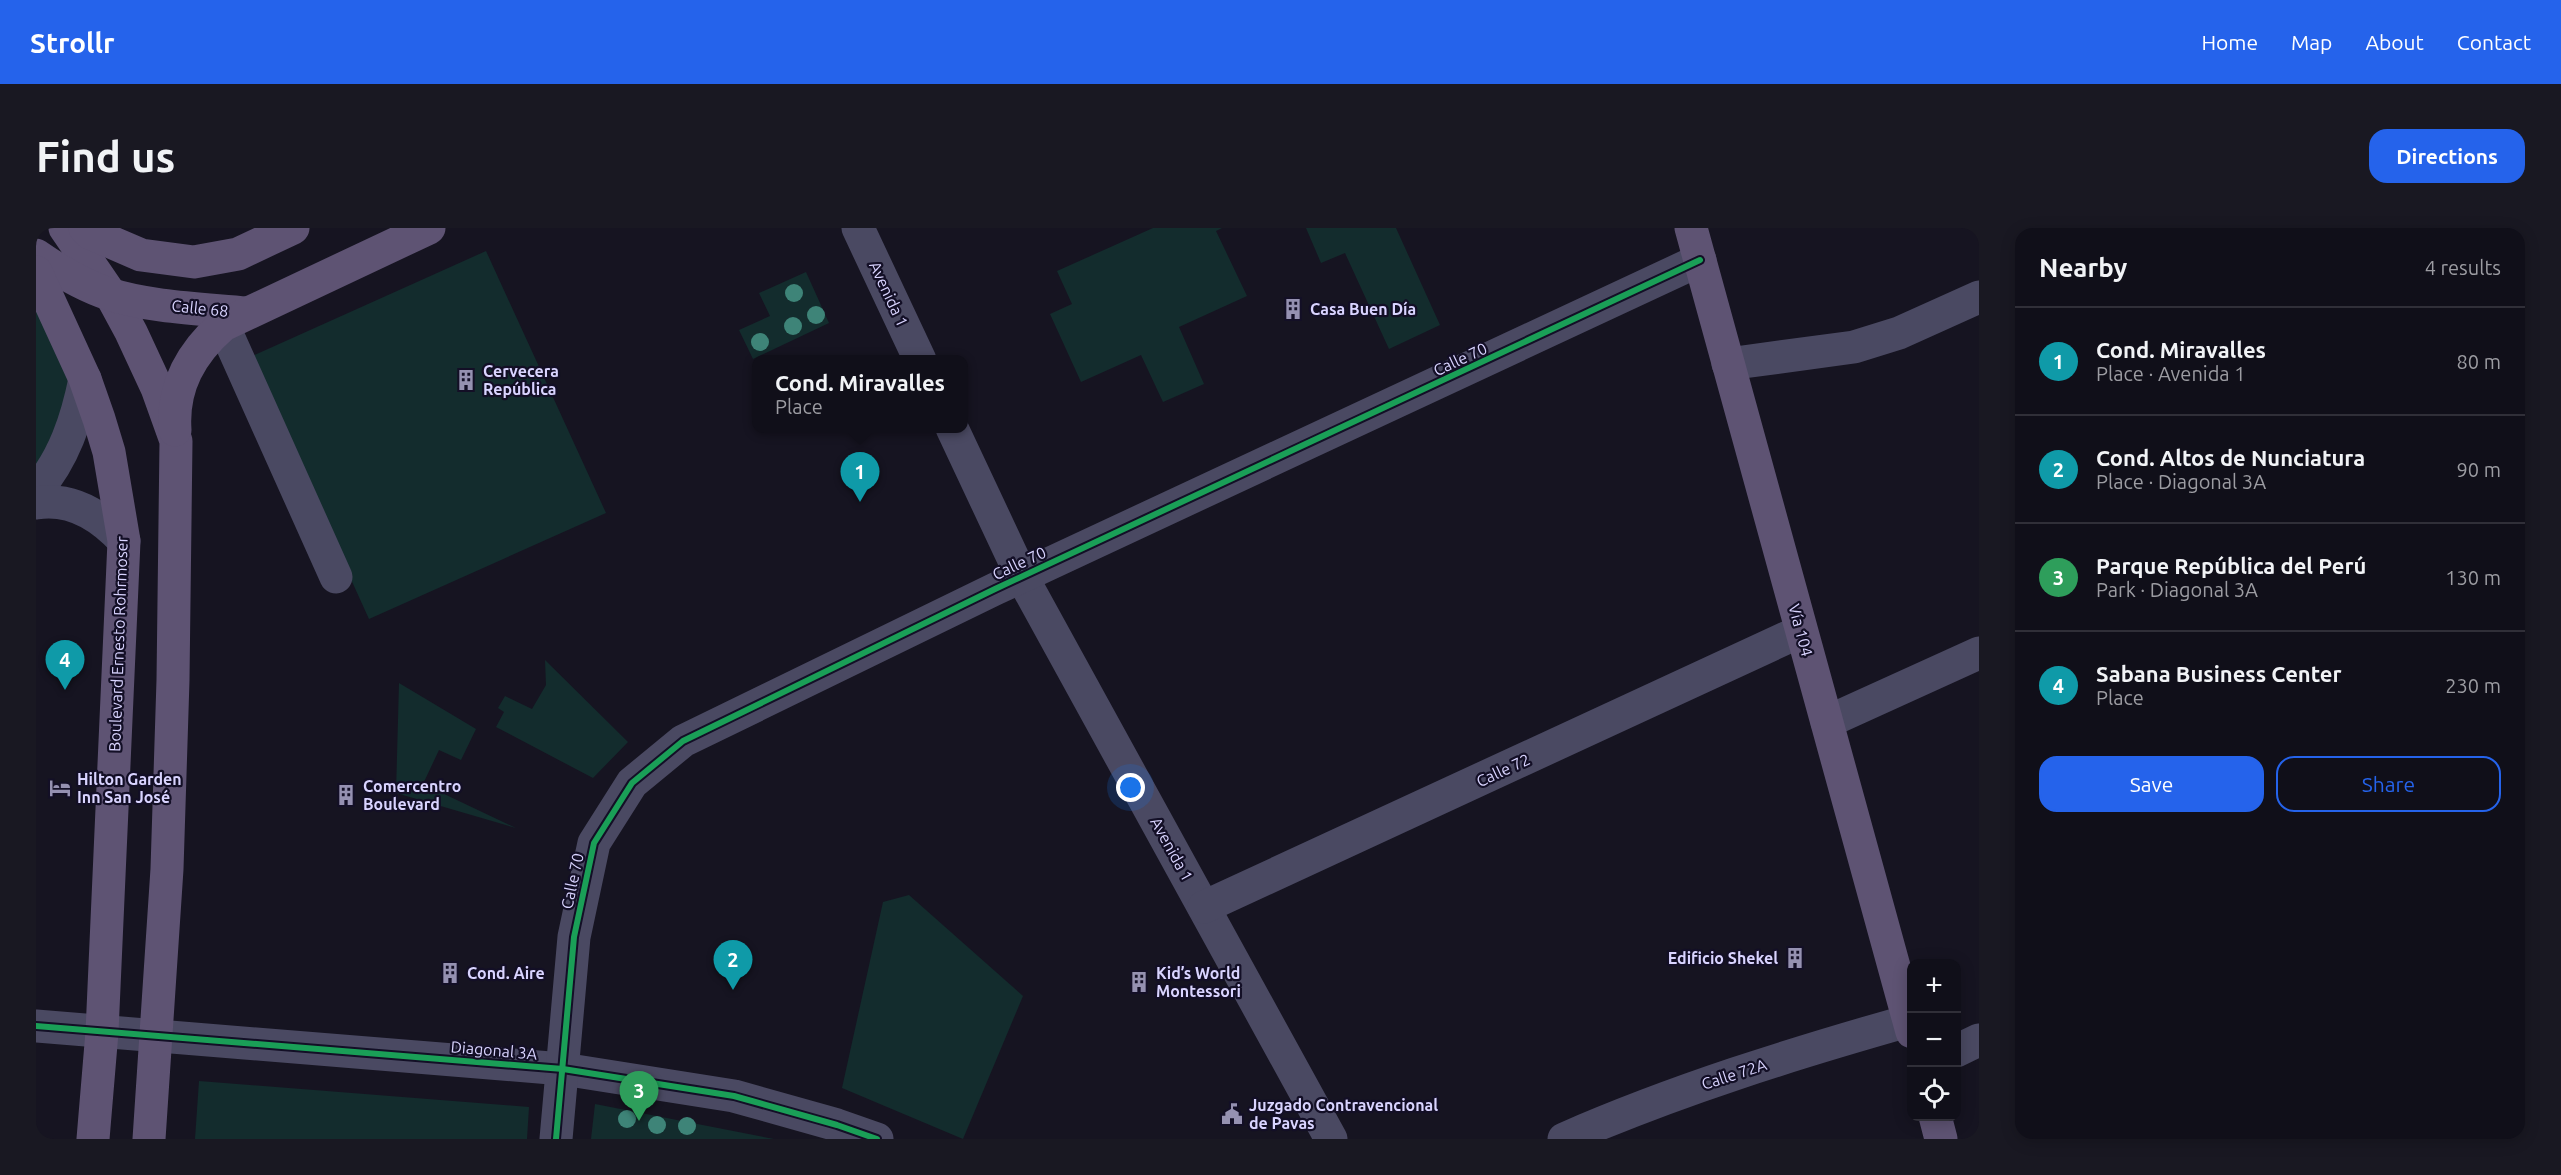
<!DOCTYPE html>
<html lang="en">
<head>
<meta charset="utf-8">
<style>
	body { margin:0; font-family:Ubuntu,sans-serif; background:#191822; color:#f1f3f6 }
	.controls { position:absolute; right:18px; bottom:18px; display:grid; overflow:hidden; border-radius:12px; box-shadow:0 3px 15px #0003 }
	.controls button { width:54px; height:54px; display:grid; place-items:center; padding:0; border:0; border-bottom:2px solid #302f38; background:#100f19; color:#f1f3f6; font:30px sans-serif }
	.you { position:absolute; left:1095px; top:560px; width:21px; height:21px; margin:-15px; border:4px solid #fff; border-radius:50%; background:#1a73e8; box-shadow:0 0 0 9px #1a73e833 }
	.badge { display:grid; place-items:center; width:39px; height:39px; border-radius:50%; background:#2563eb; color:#fff; font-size:20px; font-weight:700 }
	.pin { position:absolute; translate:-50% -50px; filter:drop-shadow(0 2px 3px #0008) }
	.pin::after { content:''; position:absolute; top:32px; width:21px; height:18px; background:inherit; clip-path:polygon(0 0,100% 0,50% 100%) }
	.popup { position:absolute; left:716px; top:127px; width:216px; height:78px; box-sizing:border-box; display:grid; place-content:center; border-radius:12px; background:#100f19; filter:drop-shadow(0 2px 4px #0005); font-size:20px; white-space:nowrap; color:#9c9ca2 }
	.popup b { font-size:22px; color:#f1f3f6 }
	.popup::after { content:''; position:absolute; left:50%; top:100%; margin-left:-12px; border:12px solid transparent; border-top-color:#100f19 }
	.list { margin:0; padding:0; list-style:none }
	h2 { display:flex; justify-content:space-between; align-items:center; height:78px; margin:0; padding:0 24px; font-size:26px }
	h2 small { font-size:20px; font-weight:400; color:#9c9ca2 }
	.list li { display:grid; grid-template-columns:39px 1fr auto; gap:18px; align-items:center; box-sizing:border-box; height:108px; padding:0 24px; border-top:2px solid #302f38 }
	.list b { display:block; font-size:22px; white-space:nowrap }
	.list p { margin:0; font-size:20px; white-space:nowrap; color:#9c9ca2 }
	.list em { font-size:20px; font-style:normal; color:#9c9ca2 }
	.actions { display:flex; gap:12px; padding:18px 24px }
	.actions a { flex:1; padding:14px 0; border:2px solid #2563eb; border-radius:18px; text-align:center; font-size:21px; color:#2563eb }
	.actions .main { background:#2563eb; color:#fff }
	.icon { flex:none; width:33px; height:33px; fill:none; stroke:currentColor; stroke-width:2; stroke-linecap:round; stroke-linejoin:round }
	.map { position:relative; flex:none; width:1943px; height:911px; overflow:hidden; border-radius:18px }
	header { display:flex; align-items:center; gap:36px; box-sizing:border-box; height:84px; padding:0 30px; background:#2563eb; color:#fff }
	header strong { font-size:28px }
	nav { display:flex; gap:33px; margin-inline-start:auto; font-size:21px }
	.intro { display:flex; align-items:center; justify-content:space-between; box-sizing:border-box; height:144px; padding:0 36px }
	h1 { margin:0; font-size:42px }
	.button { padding:15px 27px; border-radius:18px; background:#2563eb; color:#fff; font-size:21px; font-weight:700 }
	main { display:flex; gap:36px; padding:0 36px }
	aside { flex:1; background:#100f19; border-radius:18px; box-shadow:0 3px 15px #0003 }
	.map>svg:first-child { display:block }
	.green { fill:#132c2d }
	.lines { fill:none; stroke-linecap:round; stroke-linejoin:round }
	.minor { stroke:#4a4962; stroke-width:33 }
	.major { stroke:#5e5373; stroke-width:33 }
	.cycleway-casing { stroke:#130f26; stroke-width:10 }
	.cycleway { stroke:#1a9f57; stroke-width:6 }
	.tree { fill:#3e8478 }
	.labels { text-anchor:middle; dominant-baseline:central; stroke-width:4.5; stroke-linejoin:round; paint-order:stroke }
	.street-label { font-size:16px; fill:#d9d4ff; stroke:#130f26 }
	.poi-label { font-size:16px; font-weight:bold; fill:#d9d4ff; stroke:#130f26; text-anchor:start }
</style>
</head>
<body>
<header>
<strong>Strollr</strong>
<nav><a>Home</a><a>Map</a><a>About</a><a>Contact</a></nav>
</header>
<div class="intro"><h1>Find us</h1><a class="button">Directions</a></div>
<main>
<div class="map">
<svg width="1943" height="911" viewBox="0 0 1943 911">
	<rect width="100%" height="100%" fill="#161421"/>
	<g class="green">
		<polygon points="1117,0 1186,0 1180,3 1211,68 1143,99 1168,156 1127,174 1105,127 1045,154 1014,86 1036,76 1021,43"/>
		<polygon points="1270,0 1360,0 1404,97 1353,121 1309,25 1285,35"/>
		<polygon points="450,23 570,285 333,391 214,129"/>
		<polygon points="770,44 793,95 717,131 703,102 734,88 723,65"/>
		<polygon points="0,78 33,149 28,179 0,244"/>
		<polygon points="509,432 592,514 557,550 460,499 468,484 462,480 469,468 496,481 510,457"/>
		<polygon points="363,455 440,501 425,532 403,522 387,556 480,600 360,565"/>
		<polygon points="873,667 987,768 927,911 806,860 847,674"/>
		<polygon points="163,853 493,879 491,911 159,911"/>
		<polygon points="559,876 738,911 555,911"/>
	</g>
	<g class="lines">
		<g class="minor">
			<polyline points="822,0 884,132"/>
			<polyline points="187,97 300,349"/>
			<polyline points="1692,136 1818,119 1863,105 1943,69"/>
			<polyline points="916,200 986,349 1295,911"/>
			<path d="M0 263C28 231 41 191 49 151"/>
			<path d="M0 275C36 269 65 288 88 313"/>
			<polyline points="1791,494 1943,425"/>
			<polyline points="1168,679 1765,403"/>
			<polyline points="0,798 527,841 698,868 801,897 841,911"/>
			<polyline points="1920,823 1943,812"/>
			<polyline points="520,911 538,709 558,615 596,555 647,513 959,361 1664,32"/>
			<path d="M1528 911C1640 862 1756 826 1872 793"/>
		</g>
		<g class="major">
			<polyline points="29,0 75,67 95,104 121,160 140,213 137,452 131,641 113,911"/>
			<polyline points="49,0 54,5 105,27 158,34 202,26 257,0"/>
			<polyline points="1655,0 1876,804"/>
			<path d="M0 27C23 43 46 57 73 66 112 79 169 81 210 85"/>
			<polyline points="0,44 49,151 63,191 73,224 88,313 66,804 57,911"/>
			<path d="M139 202C136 158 155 125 187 97L393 0"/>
			<polyline points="1899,888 1905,911"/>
		</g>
		<defs>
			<g id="cycleway">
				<polyline points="0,798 527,841 698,868 801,897 841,911"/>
				<polyline points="520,911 538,709 558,615 596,555 647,513 959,361 1664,32"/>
			</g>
		</defs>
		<use href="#cycleway" class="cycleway-casing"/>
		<use href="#cycleway" class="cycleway"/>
	</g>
	<g class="tree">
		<circle cx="758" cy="65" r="9"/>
		<circle cx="780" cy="87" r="9"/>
		<circle cx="757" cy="98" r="9"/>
		<circle cx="724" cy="114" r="9"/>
		<circle cx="591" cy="891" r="9"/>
		<circle cx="621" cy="897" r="9"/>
		<circle cx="651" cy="898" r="9"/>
	</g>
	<defs>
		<symbol id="building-bare" viewBox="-9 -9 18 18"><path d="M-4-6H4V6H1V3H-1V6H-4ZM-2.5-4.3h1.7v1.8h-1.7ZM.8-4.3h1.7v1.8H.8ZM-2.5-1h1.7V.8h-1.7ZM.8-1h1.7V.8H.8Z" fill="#9591b1" stroke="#130f26" stroke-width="2.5" paint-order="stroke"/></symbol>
		<symbol id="hotel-bare" viewBox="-9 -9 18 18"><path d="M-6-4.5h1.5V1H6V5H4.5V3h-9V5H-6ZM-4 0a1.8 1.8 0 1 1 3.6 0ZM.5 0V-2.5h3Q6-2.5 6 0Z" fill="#9591b1" stroke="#130f26" stroke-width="2.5" paint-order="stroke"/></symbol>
		<symbol id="civic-bare" viewBox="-9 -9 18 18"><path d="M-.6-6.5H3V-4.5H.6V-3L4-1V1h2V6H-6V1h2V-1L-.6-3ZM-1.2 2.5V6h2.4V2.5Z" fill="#9591b1" stroke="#130f26" stroke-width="2.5" paint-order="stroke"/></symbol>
	</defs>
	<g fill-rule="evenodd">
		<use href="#building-bare" x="1242" y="66" width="30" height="30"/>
		<use href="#building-bare" x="415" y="137" width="30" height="30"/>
		<use href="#hotel-bare" x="9" y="545" width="30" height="30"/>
		<use href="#building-bare" x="295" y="552" width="30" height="30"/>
		<use href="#building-bare" x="1744" y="715" width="30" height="30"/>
		<use href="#building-bare" x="399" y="730" width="30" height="30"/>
		<use href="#building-bare" x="1088" y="739" width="30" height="30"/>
		<use href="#civic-bare" x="1181" y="871" width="30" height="30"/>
	</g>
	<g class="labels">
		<g class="street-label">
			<text transform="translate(853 66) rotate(65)">Avenida 1</text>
			<text transform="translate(164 80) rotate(6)">Calle 68</text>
			<text transform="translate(1424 131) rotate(-25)">Calle 70</text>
			<text transform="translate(983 335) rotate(-25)">Calle 70</text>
			<text transform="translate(1765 402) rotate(75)">Vía 104</text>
			<text transform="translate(82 416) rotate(-88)">Boulevard Ernesto Rohrmoser</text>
			<text transform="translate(1467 542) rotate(-25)">Calle 72</text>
			<text transform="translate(1136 621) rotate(61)">Avenida 1</text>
			<text transform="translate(536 653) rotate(-78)">Calle 70</text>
			<text transform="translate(458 822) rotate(5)">Diagonal 3A</text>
			<text transform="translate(1698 846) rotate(-18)">Calle 72A</text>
		</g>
		<g class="poi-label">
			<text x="1274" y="81">Casa Buen Día</text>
			<text x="447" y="143">Cervecera<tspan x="447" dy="18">República</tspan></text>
			<text x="41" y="551">Hilton Garden<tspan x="41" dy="18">Inn San José</tspan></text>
			<text x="327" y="558">Comercentro<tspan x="327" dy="18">Boulevard</tspan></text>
			<text x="1742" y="730" text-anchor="end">Edificio Shekel</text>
			<text x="431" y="745">Cond. Aire</text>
			<text x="1120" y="745">Kid’s World<tspan x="1120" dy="18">Montessori</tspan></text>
			<text x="1213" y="877">Juzgado Contravencional<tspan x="1213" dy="18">de Pavas</tspan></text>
		</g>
	</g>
</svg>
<div class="controls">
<button>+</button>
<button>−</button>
<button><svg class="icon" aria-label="locate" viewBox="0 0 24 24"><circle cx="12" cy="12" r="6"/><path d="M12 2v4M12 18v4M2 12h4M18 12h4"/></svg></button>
</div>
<div class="you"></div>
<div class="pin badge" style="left:824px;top:274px;background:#0f9aa8">1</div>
<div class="popup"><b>Cond. Miravalles</b>Place</div>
<div class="pin badge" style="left:697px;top:762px;background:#0f9aa8">2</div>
<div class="pin badge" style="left:603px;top:893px;background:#2e9e5b">3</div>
<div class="pin badge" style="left:29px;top:462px;background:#0f9aa8">4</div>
</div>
<aside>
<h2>Nearby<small>4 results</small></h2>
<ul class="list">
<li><span class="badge" style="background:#0f9aa8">1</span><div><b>Cond. Miravalles</b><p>Place · Avenida 1</p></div><em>80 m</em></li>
<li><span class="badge" style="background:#0f9aa8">2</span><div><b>Cond. Altos de Nunciatura</b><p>Place · Diagonal 3A</p></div><em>90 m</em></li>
<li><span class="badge" style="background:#2e9e5b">3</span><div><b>Parque República del Perú</b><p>Park · Diagonal 3A</p></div><em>130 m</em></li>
<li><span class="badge" style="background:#0f9aa8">4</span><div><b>Sabana Business Center</b><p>Place</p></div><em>230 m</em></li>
</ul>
<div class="actions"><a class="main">Save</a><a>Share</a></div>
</aside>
</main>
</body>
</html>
